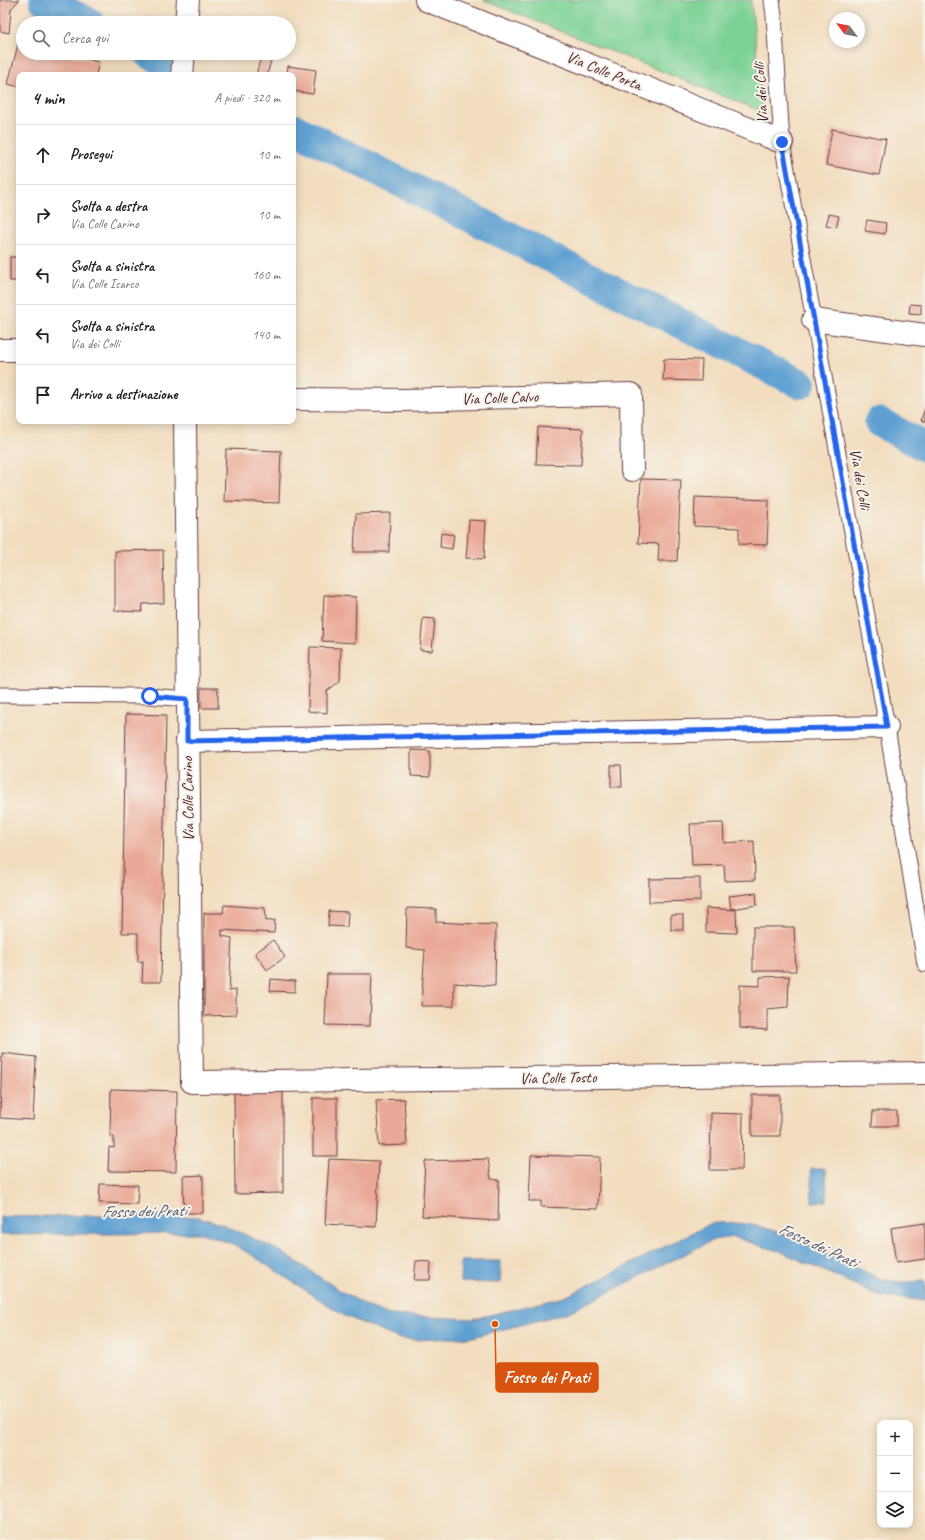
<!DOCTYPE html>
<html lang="it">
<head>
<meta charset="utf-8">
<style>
	body { margin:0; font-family:Caveat,sans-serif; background:#f6f6f6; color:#222 }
	.controls { position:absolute; right:12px; bottom:12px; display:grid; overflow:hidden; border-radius:8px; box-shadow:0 2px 10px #0003 }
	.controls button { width:36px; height:36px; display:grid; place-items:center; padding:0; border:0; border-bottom:1px solid #e0e0e0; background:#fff; color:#222; font:20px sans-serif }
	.compass { position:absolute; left:829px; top:12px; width:36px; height:36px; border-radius:50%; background:#fff; box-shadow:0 2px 10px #0003; rotate:302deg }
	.stop { position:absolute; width:12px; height:12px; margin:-9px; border:3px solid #2563eb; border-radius:50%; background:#fff }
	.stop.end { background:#2563eb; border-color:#fff; box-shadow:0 1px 4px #0008 }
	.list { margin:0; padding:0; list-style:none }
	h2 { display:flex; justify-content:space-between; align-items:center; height:52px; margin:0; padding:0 16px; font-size:17px }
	h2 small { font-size:13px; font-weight:400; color:#767676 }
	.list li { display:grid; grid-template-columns:26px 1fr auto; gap:12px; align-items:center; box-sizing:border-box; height:60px; padding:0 16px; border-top:1px solid #e0e0e0 }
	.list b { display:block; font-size:15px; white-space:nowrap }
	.list p { margin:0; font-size:13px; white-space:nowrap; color:#767676 }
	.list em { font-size:13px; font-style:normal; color:#767676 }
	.icon { flex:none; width:22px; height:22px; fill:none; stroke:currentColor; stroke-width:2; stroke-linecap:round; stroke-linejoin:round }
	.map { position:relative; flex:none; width:925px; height:1540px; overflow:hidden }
	.search { position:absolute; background:#fff; box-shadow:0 2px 10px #0003; left:16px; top:16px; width:280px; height:44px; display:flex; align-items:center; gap:10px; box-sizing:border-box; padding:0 14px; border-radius:22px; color:#767676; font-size:15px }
	.panel { position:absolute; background:#fff; box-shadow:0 2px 10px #0003; left:16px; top:72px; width:280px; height:352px; border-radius:8px }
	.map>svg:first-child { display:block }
	.green { fill:#7cd296; stroke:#637860 }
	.water { fill:#5ea0d2; stroke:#54607e }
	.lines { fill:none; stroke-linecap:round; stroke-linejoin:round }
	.canal { stroke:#5ea0d2; stroke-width:30 }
	.building { fill:#eaa998 }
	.lane-casing { stroke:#633c41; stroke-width:17 }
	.street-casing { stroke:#633c41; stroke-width:24 }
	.lane { stroke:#fff; stroke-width:15 }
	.street { stroke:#fff; stroke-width:22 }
	.route { stroke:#2563eb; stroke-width:5 }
	.labels { text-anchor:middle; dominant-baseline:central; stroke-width:4; stroke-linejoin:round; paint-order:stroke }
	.street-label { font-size:16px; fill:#4a1f2b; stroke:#f7f3e8 }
	.water-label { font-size:17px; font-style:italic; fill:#52536e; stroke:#f7f3e8 }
	.leader { fill:none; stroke:#d8530f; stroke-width:1.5 }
	.callout-dot { fill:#d8530f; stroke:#f7f3e8; stroke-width:1.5 }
	.callout { fill:#d8530f; stroke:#d8530f; stroke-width:1.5 }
	.callout-label { font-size:17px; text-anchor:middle; font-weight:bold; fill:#fff }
</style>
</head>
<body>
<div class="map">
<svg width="925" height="1540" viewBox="0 0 925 1540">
	<rect width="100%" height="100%" fill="#f7f3e8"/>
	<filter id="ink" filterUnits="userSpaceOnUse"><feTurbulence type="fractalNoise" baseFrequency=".025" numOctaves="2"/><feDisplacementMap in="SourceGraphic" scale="8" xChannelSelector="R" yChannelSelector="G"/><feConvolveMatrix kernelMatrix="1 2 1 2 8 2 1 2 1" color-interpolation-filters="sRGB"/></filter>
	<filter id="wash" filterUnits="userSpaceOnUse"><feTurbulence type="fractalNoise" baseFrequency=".012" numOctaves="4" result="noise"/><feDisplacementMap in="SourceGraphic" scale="16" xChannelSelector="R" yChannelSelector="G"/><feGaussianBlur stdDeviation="0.9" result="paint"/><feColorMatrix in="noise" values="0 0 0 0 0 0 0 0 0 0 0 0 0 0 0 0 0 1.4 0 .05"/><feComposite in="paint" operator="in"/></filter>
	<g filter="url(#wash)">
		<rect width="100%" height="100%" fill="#f2ddbf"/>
		<polygon class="green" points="483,0 751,0 763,112"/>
		<g class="water">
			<polygon points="811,1169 826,1169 827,1201 812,1202"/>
			<path d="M145 1215 198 1217 222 1224 282 1252 339 1290 369 1307 390 1315 473 1319 565 1297 710 1224C757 1216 807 1244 849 1263 860 1268 871 1276 882 1279 897 1283 911 1282 925 1281V1300L882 1297 784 1253 733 1237 713 1240 567 1313 473 1337 417 1340 397 1338 343 1315 258 1259 233 1244 201 1233 0 1235V1217Z"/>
			<polygon points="461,1261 501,1261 500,1283 460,1282"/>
		</g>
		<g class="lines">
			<g class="canal">
				<polyline points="44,0 90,23"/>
				<polyline points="148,53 170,64"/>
				<polyline points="293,128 801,384"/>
				<polyline points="879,422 925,447"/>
			</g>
		</g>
		<g id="blocks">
			<g class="building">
				<polygon points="0,0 19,0 11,9 9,33 0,31"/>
				<polygon points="18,44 23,45 23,53 58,53 99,62 96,75 19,75 19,87 8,84"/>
				<polygon points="262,53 273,53 267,75 256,75"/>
				<polygon points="288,66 316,70 313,94 293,91 293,75 287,75"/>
				<polygon points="832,129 886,139 879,175 826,165"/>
				<polygon points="829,214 839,216 836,227 826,225"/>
				<polygon points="867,220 886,223 885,234 865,231"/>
				<rect x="10" y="257" width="9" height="24"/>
				<polygon points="910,304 921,305 921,314 909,313"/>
				<polygon points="664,359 702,360 701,381 663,380"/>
				<polygon points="925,408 925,422 921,421"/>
				<polygon points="538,427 583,429 581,465 536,464"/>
				<polygon points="226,449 281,451 279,503 224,501"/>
				<polygon points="641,479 681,480 677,561 658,561 659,544 638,543"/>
				<polygon points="695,497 769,500 767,545 739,544 739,528 694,526"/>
				<polygon points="390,513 389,552 354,552 356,514"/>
				<polygon points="469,520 486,521 484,559 466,558"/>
				<polygon points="441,533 454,535 452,549 440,547"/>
				<polygon points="163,550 164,603 143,604 142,612 115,611 115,551"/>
				<polygon points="324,595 356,597 355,643 322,641"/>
				<polygon points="423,618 435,619 432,651 420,650"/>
				<polygon points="310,647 341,648 340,681 327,691 327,713 308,711"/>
				<rect x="201" y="688" width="17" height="20"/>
				<polygon points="126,714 166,715 161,982 142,982 143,961 138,962 138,933 122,933"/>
				<polygon points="411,750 430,751 430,777 411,776"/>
				<polygon points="611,765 621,765 622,787 611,787"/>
				<polygon points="723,823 724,843 754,841 755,880 725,881 724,865 692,866 690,824"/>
				<polygon points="700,878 700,901 649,902 649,879"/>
				<polygon points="756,893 757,905 731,909 729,896"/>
				<polygon points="224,905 265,908 266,921 275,920 274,933 222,930 222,936 232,938 229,991 236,990 236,1015 204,1016 204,913 223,913"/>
				<polygon points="407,908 436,909 436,922 496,925 495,986 454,983 454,1006 421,1006 425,950 406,948"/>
				<polygon points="706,908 736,910 737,933 706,932"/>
				<polygon points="329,911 348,912 347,927 328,926"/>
				<rect x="671" y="915" width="12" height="15"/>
				<polygon points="753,927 794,927 796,971 753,971"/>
				<polygon points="273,940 285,957 267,970 255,953"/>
				<polygon points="327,974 372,974 370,1026 325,1025"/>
				<polygon points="789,976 788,1007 767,1009 767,1030 740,1028 740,985 760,986 760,977"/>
				<polygon points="271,979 295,981 295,992 270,991"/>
				<polygon points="2,1053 36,1057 33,1120 0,1118"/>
				<polygon points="111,1089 177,1091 176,1172 108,1171 109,1147 114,1148 114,1137 110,1136"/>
				<polygon points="283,1092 283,1193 235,1194 234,1093"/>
				<rect x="752" y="1095" width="28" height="41"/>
				<rect x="313" y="1098" width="24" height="58"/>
				<polygon points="404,1099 407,1145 379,1146 376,1100"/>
				<polygon points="873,1111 897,1111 897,1126 872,1126"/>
				<polygon points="711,1113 743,1114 742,1170 710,1170"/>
				<polygon points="531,1155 600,1157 598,1209 541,1207 541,1201 529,1201"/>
				<polygon points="329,1159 379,1161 376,1227 325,1224"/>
				<polygon points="488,1159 491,1179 499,1180 498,1221 422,1216 425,1161"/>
				<polygon points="203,1175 203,1213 184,1213 183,1176"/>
				<polygon points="100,1184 138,1185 137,1204 99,1203"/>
				<polygon points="925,1223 925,1259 896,1263 891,1228"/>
				<polygon points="416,1261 431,1262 430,1280 414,1280"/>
			</g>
		</g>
	</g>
	<g filter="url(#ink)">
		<use href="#blocks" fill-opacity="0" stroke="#633c41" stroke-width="1"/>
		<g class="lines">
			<defs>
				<g id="lane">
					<polyline points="772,0 774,16 782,142 887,727 925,964"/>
					<polyline points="0,695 150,696 187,699"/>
				</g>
				<g id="street">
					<polyline points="426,0 782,142"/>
					<polyline points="186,23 188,0"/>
					<polyline points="182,75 184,53"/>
					<polyline points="813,320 925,335"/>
					<polyline points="0,350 19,350"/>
					<polyline points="293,399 405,400 631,394 632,470"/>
					<polyline points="185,421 192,1082 925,1073"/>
					<polyline points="187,741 887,727"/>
				</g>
			</defs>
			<use href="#lane" class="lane-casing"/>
			<use href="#street" class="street-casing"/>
			<use href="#lane" class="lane"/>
			<use href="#street" class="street"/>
		</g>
	</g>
	<g class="lines" filter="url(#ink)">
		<polyline class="route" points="150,696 187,699 187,741 887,727 782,142"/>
	</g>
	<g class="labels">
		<g class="street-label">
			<text transform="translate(604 71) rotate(22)">Via Colle Porta</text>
			<text transform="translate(761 93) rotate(-94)">Via dei Colli</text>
			<text transform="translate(500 398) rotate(-2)">Via Colle Calvo</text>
			<text transform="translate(860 479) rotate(80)">Via dei Colli</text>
			<text transform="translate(188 799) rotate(-91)">Via Colle Carino</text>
			<text transform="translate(558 1078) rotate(-1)">Via Colle Tosto</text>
		</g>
		<g class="water-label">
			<text transform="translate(144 1211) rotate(-1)">Fosso dei Prati</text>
			<text transform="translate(818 1245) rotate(25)">Fosso dei Prati</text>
		</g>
	</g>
	<path class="leader" d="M495 1324L496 1377"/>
	<circle class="callout-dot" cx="495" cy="1324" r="4"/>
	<rect class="callout" x="496" y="1363" width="102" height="29" rx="4"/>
	<g class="callout-label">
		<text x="547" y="1383">Fosso dei Prati</text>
	</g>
</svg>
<div class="controls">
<button>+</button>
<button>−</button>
<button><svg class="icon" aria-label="layers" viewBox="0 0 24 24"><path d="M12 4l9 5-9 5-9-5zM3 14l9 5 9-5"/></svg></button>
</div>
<svg class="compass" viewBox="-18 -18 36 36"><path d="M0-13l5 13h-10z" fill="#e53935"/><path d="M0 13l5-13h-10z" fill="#767676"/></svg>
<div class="stop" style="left:150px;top:696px"></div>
<div class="stop end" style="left:782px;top:142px"></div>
<div class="search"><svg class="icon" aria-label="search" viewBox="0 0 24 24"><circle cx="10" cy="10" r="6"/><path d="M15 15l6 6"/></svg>Cerca qui</div>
<section class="panel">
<h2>4 min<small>A piedi · 320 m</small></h2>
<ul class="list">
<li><svg class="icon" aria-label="ahead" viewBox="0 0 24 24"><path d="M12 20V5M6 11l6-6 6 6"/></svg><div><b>Prosegui</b></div><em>10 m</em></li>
<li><svg class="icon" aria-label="right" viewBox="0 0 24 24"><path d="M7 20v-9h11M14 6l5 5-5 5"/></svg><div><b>Svolta a destra</b><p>Via Colle Carino</p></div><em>10 m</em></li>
<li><svg class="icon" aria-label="left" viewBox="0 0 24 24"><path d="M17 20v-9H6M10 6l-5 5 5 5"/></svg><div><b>Svolta a sinistra</b><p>Via Colle Isarco</p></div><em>160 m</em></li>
<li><svg class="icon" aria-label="left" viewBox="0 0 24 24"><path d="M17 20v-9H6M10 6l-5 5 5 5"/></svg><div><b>Svolta a sinistra</b><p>Via dei Colli</p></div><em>140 m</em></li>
<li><svg class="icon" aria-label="arrive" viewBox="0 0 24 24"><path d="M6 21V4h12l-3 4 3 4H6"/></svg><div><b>Arrivo a destinazione</b></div></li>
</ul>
</section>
</div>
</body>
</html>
